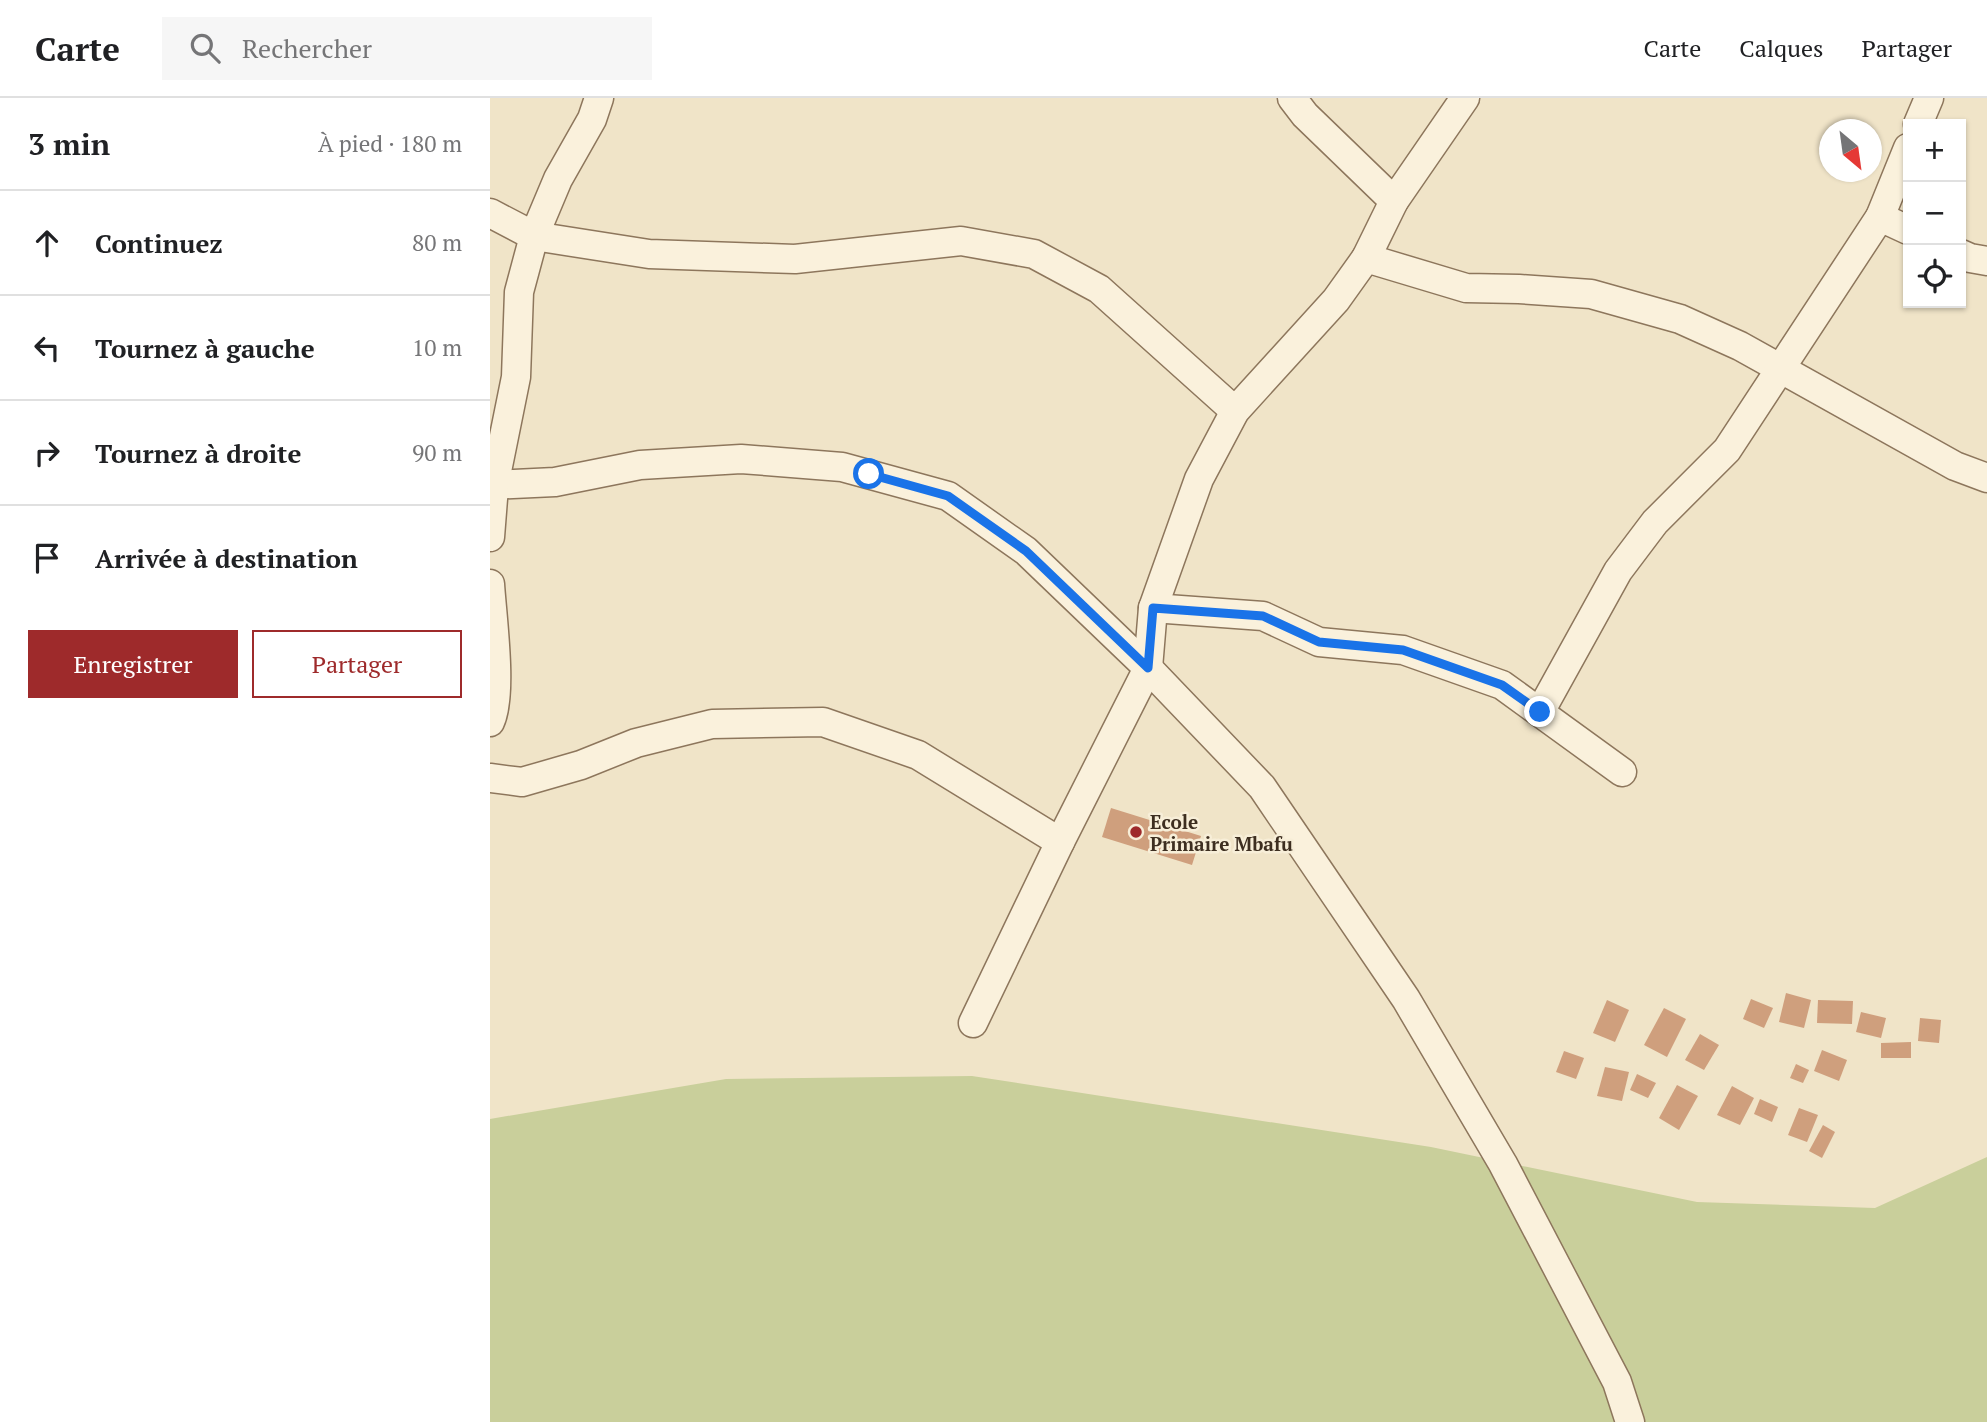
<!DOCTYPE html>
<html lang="fr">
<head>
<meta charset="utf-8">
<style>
	body { margin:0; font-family:"PT Serif",serif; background:#f6f6f6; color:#202124 }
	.controls { position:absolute; right:21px; top:21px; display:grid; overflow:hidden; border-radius:0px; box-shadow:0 2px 5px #0004 }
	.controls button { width:63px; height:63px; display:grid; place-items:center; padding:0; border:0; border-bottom:2px solid #e0e0e0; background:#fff; color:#202124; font:35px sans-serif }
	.compass { position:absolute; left:1329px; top:21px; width:63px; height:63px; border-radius:50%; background:#fff; box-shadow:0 2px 5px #0004; rotate:151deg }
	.stop { position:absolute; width:21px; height:21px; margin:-16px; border:5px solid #1a73e8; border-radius:50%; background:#fff }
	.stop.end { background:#1a73e8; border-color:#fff; box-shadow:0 2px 7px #0008 }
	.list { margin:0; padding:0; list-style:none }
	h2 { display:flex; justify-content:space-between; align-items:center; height:91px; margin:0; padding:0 28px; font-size:30px }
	h2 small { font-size:23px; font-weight:400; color:#757577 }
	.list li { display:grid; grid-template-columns:46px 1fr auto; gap:21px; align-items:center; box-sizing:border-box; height:105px; padding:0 28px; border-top:2px solid #e0e0e0 }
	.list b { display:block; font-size:26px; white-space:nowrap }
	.list em { font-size:23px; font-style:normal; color:#757577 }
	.actions { display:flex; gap:14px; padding:21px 28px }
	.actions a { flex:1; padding:16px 0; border:2px solid #9e2a2b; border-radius:0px; text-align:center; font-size:24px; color:#9e2a2b }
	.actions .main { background:#9e2a2b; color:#fff }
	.icon { flex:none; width:38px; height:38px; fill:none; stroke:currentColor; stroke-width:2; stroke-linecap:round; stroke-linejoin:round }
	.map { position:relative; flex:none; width:1497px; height:1324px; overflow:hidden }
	header { display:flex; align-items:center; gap:42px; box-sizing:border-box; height:98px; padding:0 35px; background:#fff; border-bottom:2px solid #e0e0e0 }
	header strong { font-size:33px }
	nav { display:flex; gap:38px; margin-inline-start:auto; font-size:24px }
	.search { width:490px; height:63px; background:#f6f6f6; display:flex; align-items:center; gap:18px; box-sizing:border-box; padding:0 24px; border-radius:0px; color:#757577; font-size:26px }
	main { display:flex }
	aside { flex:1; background:#fff }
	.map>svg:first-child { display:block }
	.green { fill:#c9cf9b }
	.building { fill:#cf9f7d }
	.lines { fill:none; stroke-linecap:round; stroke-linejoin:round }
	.street-casing { stroke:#8d765c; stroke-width:31 }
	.street { stroke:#faf1dc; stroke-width:28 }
	.route { stroke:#1a73e8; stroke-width:9 }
	.poi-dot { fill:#9e2a2b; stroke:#f7eed8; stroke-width:2.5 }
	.labels { text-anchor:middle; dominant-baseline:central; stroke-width:5; stroke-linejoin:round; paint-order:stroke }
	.poi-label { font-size:19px; font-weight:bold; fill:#3d2e20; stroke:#f7eed8; text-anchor:start }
</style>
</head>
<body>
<header>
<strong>Carte</strong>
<div class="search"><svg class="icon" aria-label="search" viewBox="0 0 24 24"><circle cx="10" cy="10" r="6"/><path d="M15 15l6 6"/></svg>Rechercher</div>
<nav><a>Carte</a><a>Calques</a><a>Partager</a></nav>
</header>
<main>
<aside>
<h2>3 min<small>À pied · 180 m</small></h2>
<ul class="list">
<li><svg class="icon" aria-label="ahead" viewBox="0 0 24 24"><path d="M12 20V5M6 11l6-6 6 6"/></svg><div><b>Continuez</b></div><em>80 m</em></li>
<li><svg class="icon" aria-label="left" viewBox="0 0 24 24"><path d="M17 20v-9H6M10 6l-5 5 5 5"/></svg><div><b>Tournez à gauche</b></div><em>10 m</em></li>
<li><svg class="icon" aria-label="right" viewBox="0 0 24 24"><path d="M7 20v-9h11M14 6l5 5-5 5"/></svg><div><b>Tournez à droite</b></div><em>90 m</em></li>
<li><svg class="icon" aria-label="arrive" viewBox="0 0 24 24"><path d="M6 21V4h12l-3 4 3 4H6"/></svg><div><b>Arrivée à destination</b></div></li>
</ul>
<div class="actions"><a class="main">Enregistrer</a><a>Partager</a></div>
</aside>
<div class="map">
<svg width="1497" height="1324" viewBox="0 0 1497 1324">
	<rect width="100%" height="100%" fill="#f0e4c8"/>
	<polygon class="green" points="482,978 941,1049 1207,1104 1385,1110 1497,1059 1497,1324 0,1324 0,1021 236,981"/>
	<g class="building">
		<polygon points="621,710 711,738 702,767 612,739"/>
		<polygon points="1296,895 1321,902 1314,930 1289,924"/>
		<polygon points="1261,901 1283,910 1274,930 1253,921"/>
		<polygon points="1117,902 1139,912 1125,944 1103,935"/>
		<polygon points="1328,902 1363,903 1362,926 1327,925"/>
		<polygon points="1174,910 1196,921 1177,959 1154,947"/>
		<polygon points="1371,914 1396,920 1391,940 1366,934"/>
		<polygon points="1430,920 1451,922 1449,945 1428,943"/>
		<polygon points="1210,936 1229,947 1214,972 1195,962"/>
		<polygon points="1421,944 1421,960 1391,960 1391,945"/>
		<polygon points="1332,952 1357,962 1349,983 1324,973"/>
		<polygon points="1074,953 1094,960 1086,981 1066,974"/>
		<polygon points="1306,966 1319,972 1313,985 1300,980"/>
		<polygon points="1115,969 1139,974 1132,1003 1107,998"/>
		<polygon points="1147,976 1166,985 1158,1000 1140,992"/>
		<polygon points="1187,987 1208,998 1189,1032 1169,1020"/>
		<polygon points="1242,988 1264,1000 1250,1027 1227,1017"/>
		<polygon points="1270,1001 1288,1009 1282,1024 1264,1016"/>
		<polygon points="1309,1010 1328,1017 1317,1044 1298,1037"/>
		<polygon points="1333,1027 1345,1034 1332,1060 1319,1053"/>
	</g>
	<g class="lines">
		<defs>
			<g id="street">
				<polyline points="802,0 815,17 904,103"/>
				<polyline points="1428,26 1439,0"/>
				<polyline points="0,115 44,138 159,156 305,161 471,143 544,156 609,191 745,313"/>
				<polyline points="1390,119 1418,132"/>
				<polyline points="1471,156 1480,160 1497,163"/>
				<polyline points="876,160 976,190 1029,191 1101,196 1190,221 1250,248 1465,368 1497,380"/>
				<polyline points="0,387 65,384 150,367 251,361 352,369 458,398 536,453 658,570 772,689 916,901 1013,1066 1127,1284 1140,1324"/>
				<polyline points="0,439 4,388 26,279 29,194 44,138 68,81 102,21 109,0"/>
				<path d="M0 486C2 518 13 597 0 624"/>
				<polyline points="663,510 773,518 829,544 913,552 1012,587 1132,674"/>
				<polyline points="1050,614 1128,473 1165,424 1237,352 1390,119 1418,50"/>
				<polyline points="0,680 32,684 91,667 146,645 222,626 333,624 428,657 570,744"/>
				<polyline points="483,925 570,744 658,570 663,510 709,381 745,313 846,202 876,160 904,103 975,0"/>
			</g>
		</defs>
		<use href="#street" class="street-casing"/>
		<use href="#street" class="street"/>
	</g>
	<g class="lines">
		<polyline class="route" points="379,376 458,398 536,453 658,570 663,510 773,518 829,544 913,552 1012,587 1050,614"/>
	</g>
	<circle class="poi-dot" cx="646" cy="734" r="7"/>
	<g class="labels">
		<g class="poi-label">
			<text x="660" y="723">Ecole<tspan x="660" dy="22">Primaire Mbafu</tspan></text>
		</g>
	</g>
</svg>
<div class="controls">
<button>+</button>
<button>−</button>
<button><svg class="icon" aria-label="locate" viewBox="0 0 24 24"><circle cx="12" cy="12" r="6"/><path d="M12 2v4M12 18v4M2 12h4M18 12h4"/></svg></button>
</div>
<svg class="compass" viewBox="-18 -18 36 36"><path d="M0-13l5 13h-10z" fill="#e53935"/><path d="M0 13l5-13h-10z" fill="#757577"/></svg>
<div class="stop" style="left:379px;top:376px"></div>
<div class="stop end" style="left:1050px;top:614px"></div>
</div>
</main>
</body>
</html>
